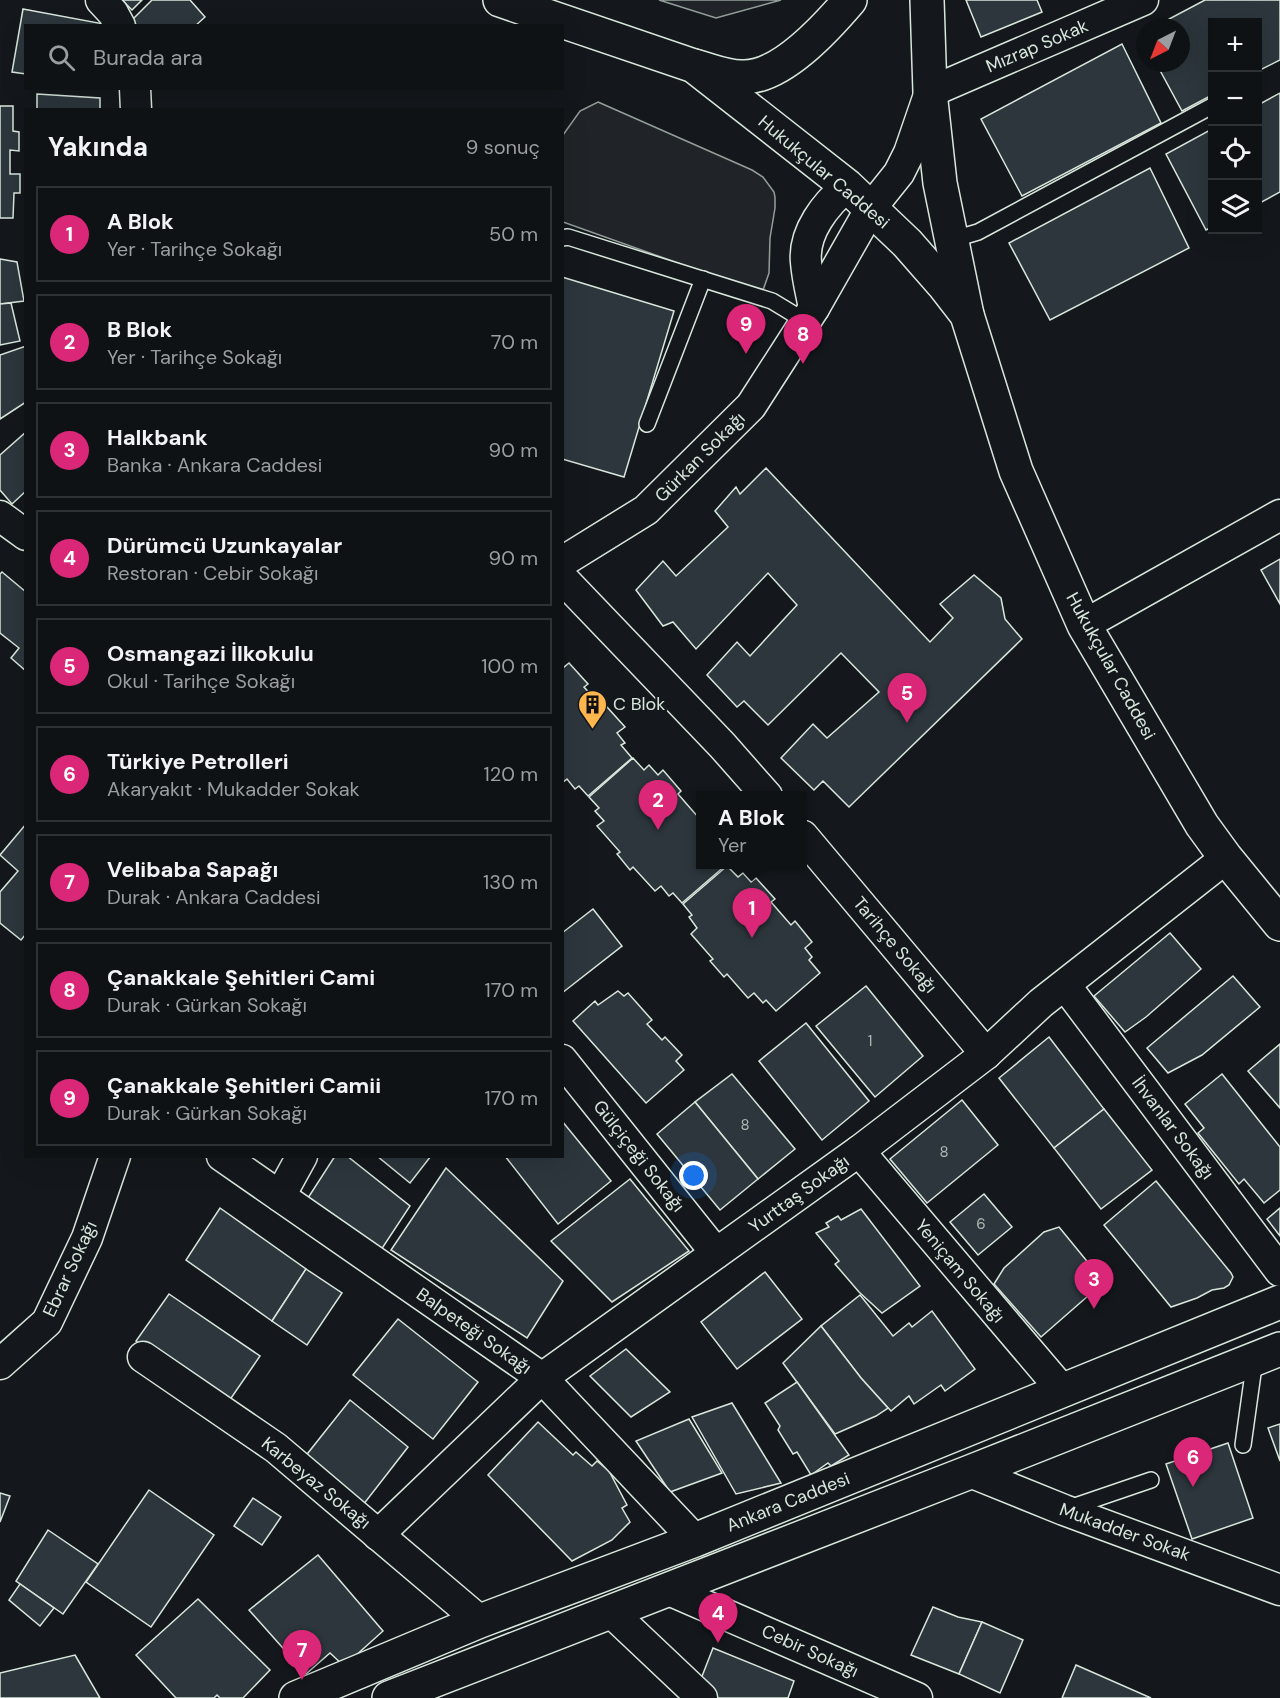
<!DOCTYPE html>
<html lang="tr">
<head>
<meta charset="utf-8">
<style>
	body { margin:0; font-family:"DM Sans",sans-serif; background:#181b1e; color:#f1f3f6 }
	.controls { position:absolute; right:18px; top:18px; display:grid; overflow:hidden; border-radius:0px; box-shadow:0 6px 24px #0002 }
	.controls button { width:54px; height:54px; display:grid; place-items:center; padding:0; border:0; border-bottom:2px solid #2f3234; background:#0f1215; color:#f1f3f6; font:30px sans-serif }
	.compass { position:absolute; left:1136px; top:18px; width:54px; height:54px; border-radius:50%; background:#0f1215; box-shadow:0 6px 24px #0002; rotate:222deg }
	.you { position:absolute; left:694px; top:1176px; width:21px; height:21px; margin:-15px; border:4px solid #fff; border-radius:50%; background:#1a73e8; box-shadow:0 0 0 9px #1a73e833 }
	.badge { display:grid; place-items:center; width:39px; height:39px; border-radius:50%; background:#db2777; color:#fff; font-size:20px; font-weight:700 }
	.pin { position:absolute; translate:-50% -50px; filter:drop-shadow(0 2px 3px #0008) }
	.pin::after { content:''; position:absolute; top:32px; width:21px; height:18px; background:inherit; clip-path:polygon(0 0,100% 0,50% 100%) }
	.popup { position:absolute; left:696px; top:791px; width:111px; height:78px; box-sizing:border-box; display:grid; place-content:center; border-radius:0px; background:#0f1215; filter:drop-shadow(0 2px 4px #0005); font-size:20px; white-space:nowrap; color:#9b9ea0 }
	.popup b { font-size:22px; color:#f1f3f6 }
	.popup::after { content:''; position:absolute; left:50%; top:100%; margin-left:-12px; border:12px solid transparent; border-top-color:#0f1215 }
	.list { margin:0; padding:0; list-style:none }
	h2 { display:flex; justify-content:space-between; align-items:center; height:78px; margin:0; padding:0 24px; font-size:26px }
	h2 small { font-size:20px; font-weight:400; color:#9b9ea0 }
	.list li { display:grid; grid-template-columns:39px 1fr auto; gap:18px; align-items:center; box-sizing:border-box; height:96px; margin:0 12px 12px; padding:0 12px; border:2px solid #2f3234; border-radius:0px }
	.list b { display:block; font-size:22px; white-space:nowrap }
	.list p { margin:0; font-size:20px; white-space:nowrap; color:#9b9ea0 }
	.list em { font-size:20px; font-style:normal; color:#9b9ea0 }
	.icon { flex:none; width:33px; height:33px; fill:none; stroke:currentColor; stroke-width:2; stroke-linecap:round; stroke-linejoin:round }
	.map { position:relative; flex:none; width:1280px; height:1698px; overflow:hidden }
	.search { position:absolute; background:#0f1215; box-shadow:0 6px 24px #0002; left:24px; top:24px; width:540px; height:66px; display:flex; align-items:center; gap:15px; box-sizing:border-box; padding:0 21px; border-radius:0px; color:#9b9ea0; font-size:22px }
	.panel { position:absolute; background:#0f1215; box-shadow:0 6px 24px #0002; left:24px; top:108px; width:540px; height:1050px; border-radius:0px }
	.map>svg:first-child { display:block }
	.green { fill:#202428; stroke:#939e99; stroke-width:1.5 }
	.building { fill:#2c363c; stroke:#d8e6dc; stroke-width:1.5 }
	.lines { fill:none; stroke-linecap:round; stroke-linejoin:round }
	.lane-casing { stroke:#d8e6dc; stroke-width:18 }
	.street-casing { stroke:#d8e6dc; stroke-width:33 }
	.secondary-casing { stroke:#d8e6dc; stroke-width:36 }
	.primary-casing { stroke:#d8e6dc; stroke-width:36 }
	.lane { stroke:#14181c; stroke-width:15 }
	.street { stroke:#14181c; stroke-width:30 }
	.secondary { stroke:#14181c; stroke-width:33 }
	.primary { stroke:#14181c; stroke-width:33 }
	.labels { text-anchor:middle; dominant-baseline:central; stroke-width:4.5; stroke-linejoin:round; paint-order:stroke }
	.number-label { font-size:15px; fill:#adbab4 }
	.street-label { font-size:18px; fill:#d8e6dc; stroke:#14181c }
	.poi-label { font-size:18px; fill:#d8e6dc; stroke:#14181c; text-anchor:start }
</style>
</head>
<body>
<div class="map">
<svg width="1280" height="1698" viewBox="0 0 1280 1698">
	<rect width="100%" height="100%" fill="#14181c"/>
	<g class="green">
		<polygon points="659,0 781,0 716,18"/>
		<polygon points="598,102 752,170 763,177 774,192 775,197 775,208 770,238 769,273 762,293 563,222 563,135 580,111"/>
	</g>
	<g class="building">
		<polygon points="122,0 142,0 132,10"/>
		<polygon points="152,0 190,0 205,17 195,26 137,26 132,20"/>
		<polygon points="966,0 1037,0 1042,12 981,37"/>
		<polygon points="1205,0 1280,0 1280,60 1258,71 1258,22 1212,22 1212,95 1182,111 1156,63 1181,63 1181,27 1154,27"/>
		<polygon points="23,9 104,24 104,26 26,26 26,74 12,72"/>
		<polygon points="1122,44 1161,123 1022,196 981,119"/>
		<polygon points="1280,93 1280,192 1258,204 1258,105"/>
		<polygon points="37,94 100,98 100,110 37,110"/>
		<polygon points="0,106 13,106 13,131 19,132 19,151 10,150 10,174 20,174 20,193 14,193 13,218 0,218"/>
		<polygon points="1212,129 1212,227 1206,230 1166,154"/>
		<polygon points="1150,168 1189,248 1050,320 1009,243"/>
		<polygon points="0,259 17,262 24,301 0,304"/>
		<polygon points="562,277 674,311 624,477 562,459"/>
		<polygon points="11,303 20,341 0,345 0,304"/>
		<polygon points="26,346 26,402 0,419 0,355"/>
		<polygon points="26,432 26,491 12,504 0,490 0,455"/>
		<polygon points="766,468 930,642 953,618 940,604 974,575 1001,598 1005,619 1022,639 849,807 823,781 814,790 781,758 813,724 827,738 879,692 841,653 768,725 744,701 737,707 707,675 737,642 750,656 797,605 768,573 696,649 673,622 663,626 636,590 663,561 676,576 728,527 715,511 736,487 740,494"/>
		<polygon points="1280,559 1280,604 1261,570"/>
		<polygon points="2,572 26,592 26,671 11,658 19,648 0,633 0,574"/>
		<polygon points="569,663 588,684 584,687 604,709 607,707 625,727 617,733 625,743 621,745 632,758 588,796 579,786 575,789 567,779 562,783 562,666 564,667"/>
		<polygon points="633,758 644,770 649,765 658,775 663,770 681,791 678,794 698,817 701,814 701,864 726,865 682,903 673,893 669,896 661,886 655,891 633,867 630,870 617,854 620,852 597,826 604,821 595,811 599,808 589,797"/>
		<polygon points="26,824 26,934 21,940 0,923 0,892 18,871 0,855"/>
		<polygon points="727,866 738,877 743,873 751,882 756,878 775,899 771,902 791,925 795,921 812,942 805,948 812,957 809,960 820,973 776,1011 766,1000 763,1003 754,993 748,998 727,974 724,977 710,961 713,959 691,934 697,928 689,917 692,915 683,904"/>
		<polygon points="593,909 622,946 562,993 562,933"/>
		<polygon points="1170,933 1201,969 1146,1017 1125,1032 1094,996"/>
		<polygon points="1233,976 1260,1007 1202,1055 1168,1073 1147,1048"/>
		<polygon points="866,986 923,1056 875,1097 816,1026"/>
		<polygon points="618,991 624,996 628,993 652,1020 647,1024 662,1040 665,1037 682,1055 676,1061 684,1070 646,1103 573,1021 595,1001 598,1005"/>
		<polygon points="806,1023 869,1101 822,1140 759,1061"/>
		<polygon points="1049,1037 1104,1109 1054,1148 999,1078"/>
		<polygon points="1280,1044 1280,1108 1248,1071"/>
		<polygon points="732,1074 795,1149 758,1179 695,1102"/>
		<polygon points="1222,1074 1280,1147 1280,1190 1264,1203 1244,1179 1239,1184 1198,1133 1204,1128 1185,1104"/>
		<polygon points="962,1100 998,1145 927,1203 890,1159"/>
		<polygon points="695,1102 758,1179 720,1210 657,1134"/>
		<polygon points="1104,1109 1152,1170 1101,1209 1054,1148"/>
		<polygon points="562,1121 611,1181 558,1224 505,1156 562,1156"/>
		<polygon points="335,1156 347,1156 410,1206 381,1250 306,1201"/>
		<polygon points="377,1156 431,1156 410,1183"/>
		<polygon points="446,1168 563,1281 527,1338 391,1250"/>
		<polygon points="630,1179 689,1251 612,1302 551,1241"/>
		<polygon points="1156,1181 1231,1273 1233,1277 1229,1285 1224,1288 1212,1290 1197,1298 1171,1307 1104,1225"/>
		<polygon points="984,1194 1012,1227 978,1255 950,1222"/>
		<polygon points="220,1208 306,1269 272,1321 186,1260"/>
		<polygon points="1280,1208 1280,1236 1267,1219"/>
		<polygon points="861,1209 920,1286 882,1313 859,1292 835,1264 839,1261 816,1233 829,1227 826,1223 838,1216 841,1220"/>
		<polygon points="1059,1227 1104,1282 1041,1337 994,1284 1004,1268 1044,1232"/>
		<polygon points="306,1269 342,1293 307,1345 272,1321"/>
		<polygon points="765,1272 802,1319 737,1369 701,1322"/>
		<polygon points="169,1294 260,1356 227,1404 136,1341"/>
		<polygon points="860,1295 893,1336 909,1323 912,1327 932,1311 975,1369 945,1391 941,1385 914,1404 909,1396 891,1411 861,1378 821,1326"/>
		<polygon points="398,1319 478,1382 433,1439 353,1375"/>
		<polygon points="821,1326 861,1378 888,1408 876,1416 835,1434 783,1363"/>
		<polygon points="626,1349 670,1392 631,1417 590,1376"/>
		<polygon points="797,1382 849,1455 831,1466 828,1463 811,1475 797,1452 793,1454 778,1430 780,1426 765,1403"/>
		<polygon points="350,1400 408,1447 363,1505 304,1458"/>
		<polygon points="732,1403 781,1483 736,1494 692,1417"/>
		<polygon points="689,1419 722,1473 670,1492 636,1441"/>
		<polygon points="538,1422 573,1455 576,1452 592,1466 597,1461 609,1471 627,1505 622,1508 630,1522 612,1540 572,1561 488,1475"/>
		<polygon points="1280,1424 1280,1461 1268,1428"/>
		<polygon points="1228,1443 1253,1518 1192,1539 1166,1464"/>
		<polygon points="149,1490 214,1535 151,1627 86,1582"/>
		<polygon points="0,1493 10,1496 0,1522"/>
		<polygon points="253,1498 281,1517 262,1545 234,1526"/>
		<polygon points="48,1530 98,1564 63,1614 16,1581"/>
		<polygon points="318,1555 383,1631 344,1666 330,1653 306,1674 249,1610"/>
		<polygon points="20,1584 54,1608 40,1626 9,1600"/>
		<polygon points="198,1599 270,1670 243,1698 220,1698 217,1695 214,1698 176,1698 136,1655"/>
		<polygon points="933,1607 958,1617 982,1622 959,1674 911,1655"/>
		<polygon points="982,1622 1023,1640 1000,1693 959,1674"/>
		<polygon points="713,1648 794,1681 788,1698 713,1698 699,1684"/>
		<polygon points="75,1655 100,1698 0,1698 0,1673"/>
		<polygon points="1076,1665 1151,1698 1062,1698"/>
	</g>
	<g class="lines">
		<defs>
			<g id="lane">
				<polyline points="562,238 568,237 772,301 805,321"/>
				<polyline points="951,240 978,232 1212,106"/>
				<polyline points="647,424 703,279"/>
				<polyline points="1243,1445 1255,1359"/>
				<polyline points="1069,1508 1151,1480"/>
			</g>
			<g id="street">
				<polyline points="101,0 113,13 120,26"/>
				<polyline points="135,88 136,110"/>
				<path d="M814 308C811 293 807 277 806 262 803 232 826 204 847 186"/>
				<polyline points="0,516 26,535"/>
				<polyline points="562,562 646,510 751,406 814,308 871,208 899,173 909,153 930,92 1143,0"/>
				<polyline points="562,578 722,745 767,796"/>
				<polyline points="1084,625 1280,515"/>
				<polyline points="803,836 986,1054"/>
				<polyline points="1065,985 1280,1271"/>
				<polyline points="562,1060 716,1253"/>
				<polyline points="859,1151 1062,1390"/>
				<polyline points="222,1156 542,1378 695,1540"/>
				<polyline points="280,1196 302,1156"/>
				<polyline points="143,1357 276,1448 480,1621"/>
				<polyline points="0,1364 47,1322 87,1238 115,1156"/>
				<polyline points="970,1472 1064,1510 1280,1590"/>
				<polyline points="378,1535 542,1378 859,1151 986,1054 1041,1003 1226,858"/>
				<polyline points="669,1590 917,1698"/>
				<polyline points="611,1612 702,1698"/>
			</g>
			<g id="secondary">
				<polyline points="927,0 930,92 940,183 967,315"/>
				<path d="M694 66C710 70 727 78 744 77 782 77 827 27 850 0"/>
			</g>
			<g id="primary">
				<polyline points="500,0 694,66 847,186 907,243 943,284 967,315 1016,471 1084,625 1202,825 1226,858 1280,924"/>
				<polyline points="296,1698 480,1621 695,1540 1280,1302"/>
				<polyline points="389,1698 970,1472 1280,1349"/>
			</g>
		</defs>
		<use href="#lane" class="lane-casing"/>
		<use href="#street" class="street-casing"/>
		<use href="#secondary" class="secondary-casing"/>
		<use href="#primary" class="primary-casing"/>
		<use href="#lane" class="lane"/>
		<use href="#street" class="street"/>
		<use href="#secondary" class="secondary"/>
		<use href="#primary" class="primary"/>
	</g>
	<defs>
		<symbol id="building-pin" viewBox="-11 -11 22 30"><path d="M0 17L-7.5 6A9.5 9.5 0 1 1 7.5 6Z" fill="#ffb74d" stroke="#14181c"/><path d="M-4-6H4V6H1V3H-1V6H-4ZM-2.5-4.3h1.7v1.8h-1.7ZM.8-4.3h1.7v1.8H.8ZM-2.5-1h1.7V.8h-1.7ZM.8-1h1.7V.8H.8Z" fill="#111"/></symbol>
	</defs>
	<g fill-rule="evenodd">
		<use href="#building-pin" x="576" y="688" width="33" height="45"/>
	</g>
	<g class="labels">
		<g class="number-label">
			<text x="870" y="1041">1</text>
			<text x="745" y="1125">8</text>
			<text x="944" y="1152">8</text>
			<text x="981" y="1224">6</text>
		</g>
		<g class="street-label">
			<text transform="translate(1037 46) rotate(-23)">Mızrap Sokak</text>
			<text transform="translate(824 172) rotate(40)">Hukukçular Caddesi</text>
			<text transform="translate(700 457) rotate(-45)">Gürkan Sokağı</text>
			<text transform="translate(1111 666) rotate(61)">Hukukçular Caddesi</text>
			<text transform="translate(895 945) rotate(50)">Tarihçe Sokağı</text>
			<text transform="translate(1173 1128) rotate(53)">İhvanlar Sokağı</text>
			<text transform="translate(639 1156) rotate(52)">Gülçiçeği Sokağı</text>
			<text transform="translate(799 1194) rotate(-36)">Yurttaş Sokağı</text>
			<text transform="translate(70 1269) rotate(-65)">Ebrar Sokağı</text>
			<text transform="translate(960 1271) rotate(50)">Yeniçam Sokağı</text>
			<text transform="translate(474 1331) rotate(35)">Balpeteği Sokağı</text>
			<text transform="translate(316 1483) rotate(39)">Karbeyaz Sokağı</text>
			<text transform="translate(788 1502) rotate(-22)">Ankara Caddesi</text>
			<text transform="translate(1125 1532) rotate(20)">Mukadder Sokak</text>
			<text transform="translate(810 1651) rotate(24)">Cebir Sokağı</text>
		</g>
		<g class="poi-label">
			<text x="613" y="704">C Blok</text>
		</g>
	</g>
</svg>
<div class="controls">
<button>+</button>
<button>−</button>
<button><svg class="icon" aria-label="locate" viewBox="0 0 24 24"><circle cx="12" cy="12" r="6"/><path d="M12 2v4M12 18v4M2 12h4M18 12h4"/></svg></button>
<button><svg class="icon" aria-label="layers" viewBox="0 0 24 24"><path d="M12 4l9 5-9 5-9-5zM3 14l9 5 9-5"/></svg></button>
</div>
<svg class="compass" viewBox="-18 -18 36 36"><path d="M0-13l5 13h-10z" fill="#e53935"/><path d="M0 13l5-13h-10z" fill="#9b9ea0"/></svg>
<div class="you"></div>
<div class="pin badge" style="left:752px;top:938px">1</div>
<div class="popup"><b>A Blok</b>Yer</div>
<div class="pin badge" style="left:658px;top:830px">2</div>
<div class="pin badge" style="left:1094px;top:1309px">3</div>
<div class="pin badge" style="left:718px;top:1643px">4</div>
<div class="pin badge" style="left:907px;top:723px">5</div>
<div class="pin badge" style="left:1193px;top:1487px">6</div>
<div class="pin badge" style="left:302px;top:1680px">7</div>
<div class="pin badge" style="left:803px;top:364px">8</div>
<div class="pin badge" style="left:746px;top:354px">9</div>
<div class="search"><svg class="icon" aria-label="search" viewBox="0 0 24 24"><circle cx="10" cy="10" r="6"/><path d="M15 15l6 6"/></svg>Burada ara</div>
<section class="panel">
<h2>Yakında<small>9 sonuç</small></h2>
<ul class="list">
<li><span class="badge">1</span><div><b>A Blok</b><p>Yer · Tarihçe Sokağı</p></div><em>50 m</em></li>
<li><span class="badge">2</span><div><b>B Blok</b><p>Yer · Tarihçe Sokağı</p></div><em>70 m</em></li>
<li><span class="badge">3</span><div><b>Halkbank</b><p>Banka · Ankara Caddesi</p></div><em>90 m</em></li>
<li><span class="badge">4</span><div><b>Dürümcü Uzunkayalar</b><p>Restoran · Cebir Sokağı</p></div><em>90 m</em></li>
<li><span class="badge">5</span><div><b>Osmangazi İlkokulu</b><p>Okul · Tarihçe Sokağı</p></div><em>100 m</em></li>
<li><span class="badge">6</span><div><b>Türkiye Petrolleri</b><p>Akaryakıt · Mukadder Sokak</p></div><em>120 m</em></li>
<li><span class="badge">7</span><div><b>Velibaba Sapağı</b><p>Durak · Ankara Caddesi</p></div><em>130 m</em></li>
<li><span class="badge">8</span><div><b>Çanakkale Şehitleri Cami</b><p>Durak · Gürkan Sokağı</p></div><em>170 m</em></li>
<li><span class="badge">9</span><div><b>Çanakkale Şehi̇tleri̇ Cami̇i̇</b><p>Durak · Gürkan Sokağı</p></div><em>170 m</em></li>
</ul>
</section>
</div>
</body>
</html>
